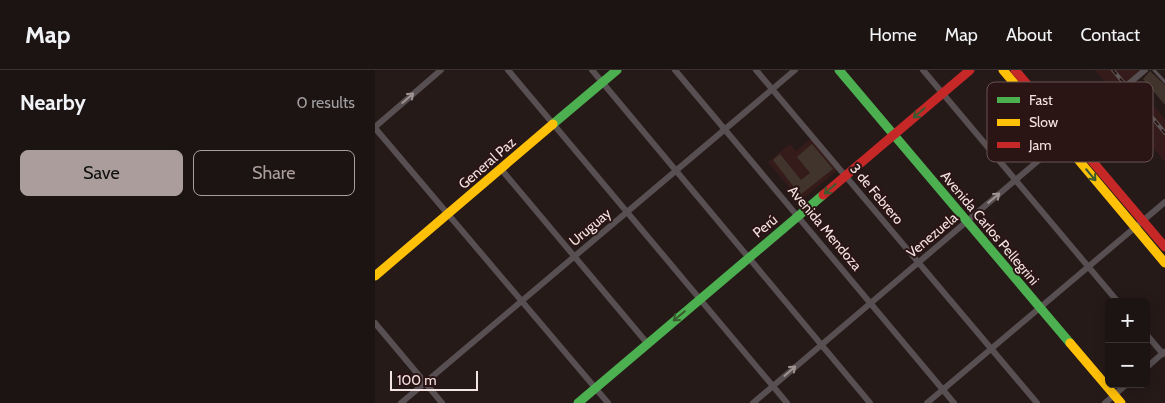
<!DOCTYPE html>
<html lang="en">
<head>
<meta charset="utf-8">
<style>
	body { margin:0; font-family:Cabin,sans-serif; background:#251d1c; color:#f1f3f6 }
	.controls { position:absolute; right:15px; bottom:15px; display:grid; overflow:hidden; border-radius:8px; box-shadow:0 2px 12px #0003 }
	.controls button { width:45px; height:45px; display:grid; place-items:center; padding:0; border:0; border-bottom:1px solid #3a3333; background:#1c1413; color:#f1f3f6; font:25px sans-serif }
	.scale { position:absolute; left:15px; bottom:12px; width:88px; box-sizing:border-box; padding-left:5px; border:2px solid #f3e3e1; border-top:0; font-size:14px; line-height:18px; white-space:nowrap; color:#f3e3e1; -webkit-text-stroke:4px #2b1514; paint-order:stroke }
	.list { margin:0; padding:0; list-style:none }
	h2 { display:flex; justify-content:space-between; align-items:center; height:65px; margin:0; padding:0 20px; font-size:21px }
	h2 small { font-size:16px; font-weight:400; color:#a09ea0 }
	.actions { display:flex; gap:10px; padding:15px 20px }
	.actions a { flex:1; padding:11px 0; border:1px solid #ab9d9b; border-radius:8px; text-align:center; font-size:18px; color:#ab9d9b }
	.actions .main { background:#ab9d9b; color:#111 }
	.map { position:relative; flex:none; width:790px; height:333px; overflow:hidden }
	header { display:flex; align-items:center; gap:30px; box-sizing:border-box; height:70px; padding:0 25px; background:#1c1413; border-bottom:1px solid #3a3333 }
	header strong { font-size:24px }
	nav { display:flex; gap:28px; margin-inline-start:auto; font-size:18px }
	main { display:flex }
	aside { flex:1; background:#1c1413 }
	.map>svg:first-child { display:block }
	.built { fill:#351b19 }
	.building { fill:#40342c }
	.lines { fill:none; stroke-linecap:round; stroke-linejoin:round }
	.lane { stroke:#584f52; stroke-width:3 }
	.street { stroke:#584f52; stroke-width:6 }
	.fast { stroke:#4caf50; stroke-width:9 }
	.slow { stroke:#ffc107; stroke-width:9 }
	.jam { stroke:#c62828; stroke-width:9 }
	.rail-casing { stroke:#5d5656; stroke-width:4 }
	.rail { stroke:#2b1514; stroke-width:2; stroke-dasharray:5.5; stroke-linecap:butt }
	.oneway { stroke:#9e9292 }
	.oneway2 { stroke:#3a5a2f }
	.labels { text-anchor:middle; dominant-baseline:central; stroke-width:4; stroke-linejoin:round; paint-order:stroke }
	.street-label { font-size:14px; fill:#f3e3e1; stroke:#2b1514 }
	.key { fill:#2b1514; stroke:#675352; stroke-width:1 }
	.key-label { font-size:14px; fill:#f3e3e1 }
</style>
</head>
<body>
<header>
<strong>Map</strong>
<nav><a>Home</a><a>Map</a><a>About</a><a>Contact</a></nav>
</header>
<main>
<aside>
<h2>Nearby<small>0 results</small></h2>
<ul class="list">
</ul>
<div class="actions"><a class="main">Save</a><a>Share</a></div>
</aside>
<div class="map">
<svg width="790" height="333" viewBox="0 0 790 333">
	<rect width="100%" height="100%" fill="#261a19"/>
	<g class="built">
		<polygon points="720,0 770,0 758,11 790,49 790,92 755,50 760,46"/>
		<polygon points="436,69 461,98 461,101 428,129 424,129 393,92 415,74 421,81"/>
	</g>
	<g class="building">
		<polygon points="775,1 790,15 790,35 768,9"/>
		<polygon points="437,74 458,99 425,125 398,90 405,84 426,110 435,103 422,87"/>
	</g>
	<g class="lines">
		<polyline class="lane" points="779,0 790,12"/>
		<g class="street">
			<polyline points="133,0 412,333"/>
			<polyline points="217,0 495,333"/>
			<polyline points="300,0 579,333"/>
			<polyline points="381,0 662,333"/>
			<polyline points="548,0 743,232"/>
			<polyline points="0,57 66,0"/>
			<polyline points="0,58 233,333"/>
			<polyline points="126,99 272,273"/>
			<polyline points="0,253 67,333"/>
			<polyline points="771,264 788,284"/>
			<polyline points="771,298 789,282"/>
			<polyline points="26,333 420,0"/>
			<polyline points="378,333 770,0"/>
			<polyline points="552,333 790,132"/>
			<polyline points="730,333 752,314"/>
		</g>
		<g class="fast">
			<polyline points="464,0 695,273"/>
			<polyline points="178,54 242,0"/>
			<polyline points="203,333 448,125"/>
		</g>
		<g class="slow">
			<polyline points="628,0 790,193"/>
			<polyline points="0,206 178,54"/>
			<polyline points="695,273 746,333"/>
		</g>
		<g class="jam">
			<polyline points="640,0 790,177"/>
			<polyline points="448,125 595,0"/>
		</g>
		<defs>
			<polyline id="rail" points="738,0 790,63"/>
		</defs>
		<use href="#rail" class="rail-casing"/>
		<use href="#rail" class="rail"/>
	</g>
	<defs><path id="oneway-shaft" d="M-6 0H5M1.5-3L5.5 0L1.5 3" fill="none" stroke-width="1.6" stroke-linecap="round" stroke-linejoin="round" transform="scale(1.25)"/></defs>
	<g class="oneway">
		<use href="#oneway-shaft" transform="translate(33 28) rotate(-41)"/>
		<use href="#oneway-shaft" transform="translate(619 128) rotate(-40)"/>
		<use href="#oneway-shaft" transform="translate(415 301) rotate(-41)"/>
	</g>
	<g class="oneway2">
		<use href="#oneway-shaft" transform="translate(544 43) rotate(139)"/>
		<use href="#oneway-shaft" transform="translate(716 105) rotate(50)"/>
		<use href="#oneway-shaft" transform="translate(455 119) rotate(138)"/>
		<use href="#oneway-shaft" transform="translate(304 246) rotate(140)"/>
	</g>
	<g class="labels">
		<g class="street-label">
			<text transform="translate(112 93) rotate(-41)">General Paz</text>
			<text transform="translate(502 124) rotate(50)">3 de Febrero</text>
			<text transform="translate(390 156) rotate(-39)">Perú</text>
			<text transform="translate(215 157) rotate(-40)">Uruguay</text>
			<text transform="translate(450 158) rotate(50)">Avenida Mendoza</text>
			<text transform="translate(615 158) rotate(50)">Avenida Carlos Pellegrini</text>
			<text transform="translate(557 165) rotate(-40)">Venezuela</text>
		</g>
	</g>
	<rect x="612" y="12" width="166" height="80" rx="8" class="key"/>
	<rect x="622" y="27" width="23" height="6" fill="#4caf50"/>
	<rect x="622" y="49" width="23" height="7" fill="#ffc107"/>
	<rect x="622" y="72" width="23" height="6" fill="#c62828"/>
	<g class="key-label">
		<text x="654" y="35">Fast</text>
		<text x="654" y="57">Slow</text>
		<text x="654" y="80">Jam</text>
	</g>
</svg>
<div class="controls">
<button>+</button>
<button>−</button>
</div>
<div class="scale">100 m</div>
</div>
</main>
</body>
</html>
